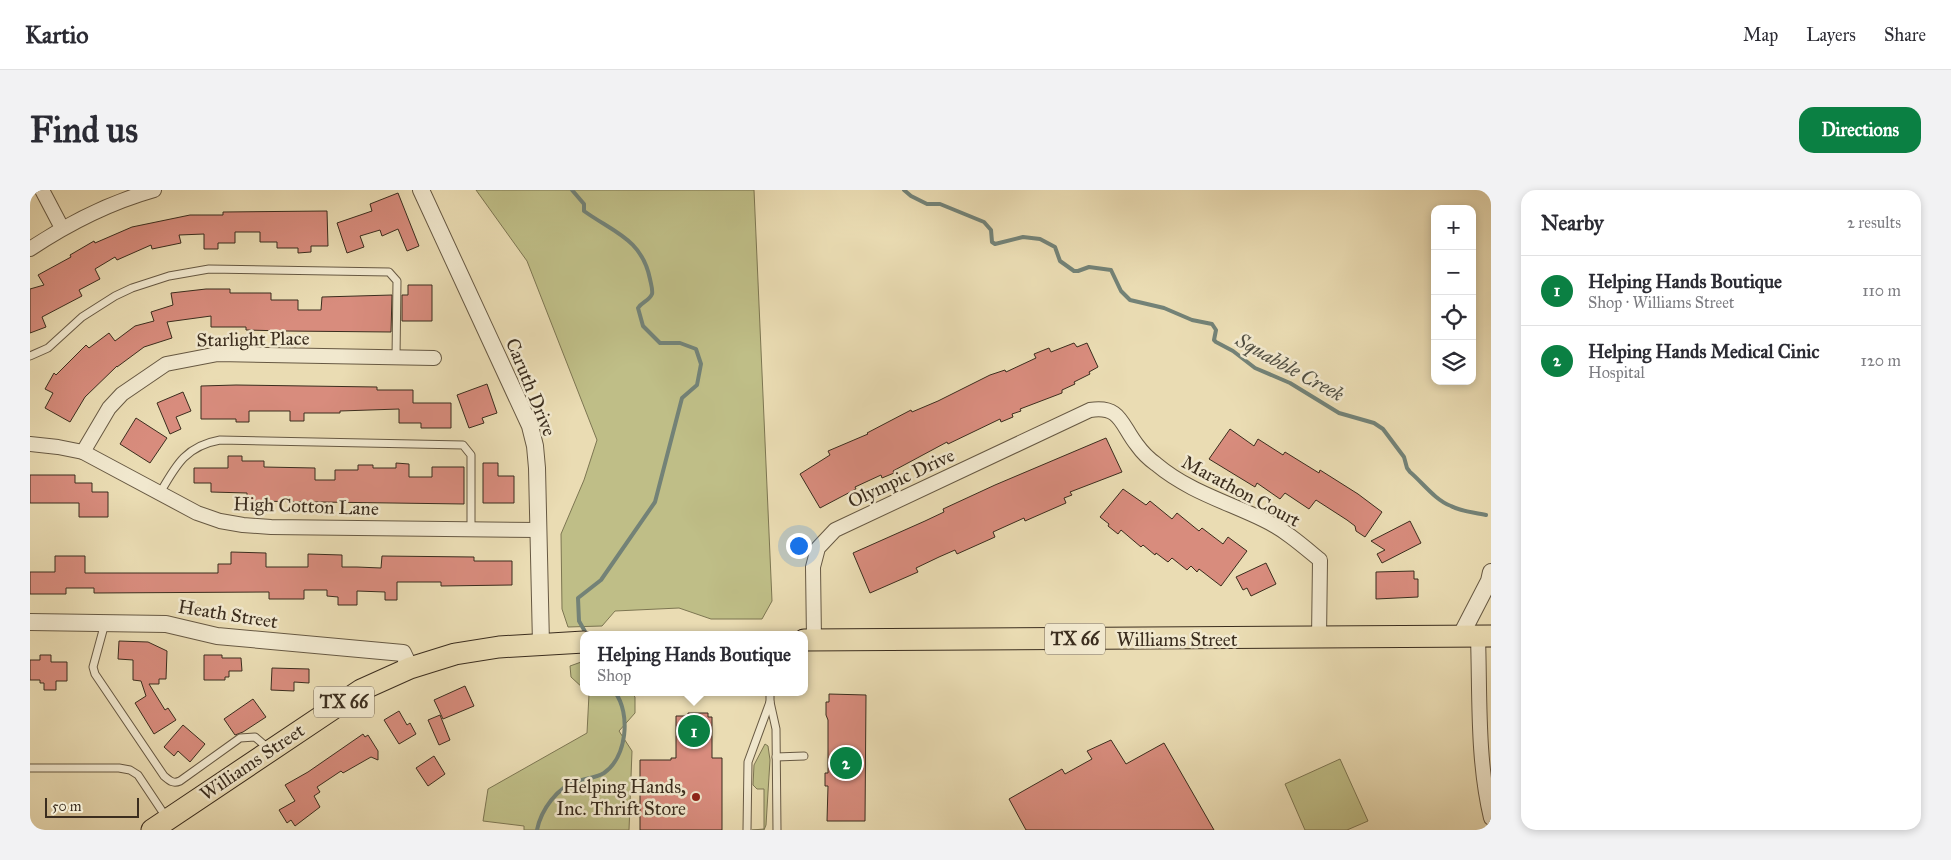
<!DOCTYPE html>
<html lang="en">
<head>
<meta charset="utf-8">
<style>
	body { margin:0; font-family:"IM FELL Great Primer",serif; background:#f2f2f3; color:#2b2b33 }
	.controls { position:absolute; right:15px; top:15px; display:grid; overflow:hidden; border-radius:10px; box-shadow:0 2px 8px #0003 }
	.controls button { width:45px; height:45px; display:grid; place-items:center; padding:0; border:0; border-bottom:1px solid #e1e1e2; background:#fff; color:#2b2b33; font:25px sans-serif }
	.scale { position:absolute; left:15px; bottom:12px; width:94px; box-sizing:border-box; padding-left:5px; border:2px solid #3b2d1e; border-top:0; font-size:14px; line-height:18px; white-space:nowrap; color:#3b2d1e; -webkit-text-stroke:4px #f1e8ce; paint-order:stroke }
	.you { position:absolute; left:768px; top:355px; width:18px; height:18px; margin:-12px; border:4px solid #fff; border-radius:50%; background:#1a73e8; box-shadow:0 0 0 8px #1a73e833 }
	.badge { display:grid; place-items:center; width:32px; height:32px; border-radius:50%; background:#0b8043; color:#fff; font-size:16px; font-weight:700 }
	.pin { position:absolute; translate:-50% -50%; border:2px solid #fff; box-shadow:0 1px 5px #0006 }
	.popup { position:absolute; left:550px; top:441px; width:228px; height:65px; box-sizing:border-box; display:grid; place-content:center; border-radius:10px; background:#fff; filter:drop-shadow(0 1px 4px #0005); font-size:16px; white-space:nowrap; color:#7c7c81 }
	.popup b { font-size:19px; color:#2b2b33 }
	.popup::after { content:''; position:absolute; left:50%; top:100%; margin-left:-10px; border:10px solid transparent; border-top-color:#fff }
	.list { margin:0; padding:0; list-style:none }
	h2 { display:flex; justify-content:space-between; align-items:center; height:65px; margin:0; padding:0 20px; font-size:21px }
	h2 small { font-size:16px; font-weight:400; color:#7c7c81 }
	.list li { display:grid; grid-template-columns:32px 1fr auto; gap:15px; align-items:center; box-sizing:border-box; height:70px; padding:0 20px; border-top:1px solid #e1e1e2 }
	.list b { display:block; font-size:19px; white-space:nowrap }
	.list p { margin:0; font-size:16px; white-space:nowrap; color:#7c7c81 }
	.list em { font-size:16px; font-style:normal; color:#7c7c81 }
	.icon { flex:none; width:28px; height:28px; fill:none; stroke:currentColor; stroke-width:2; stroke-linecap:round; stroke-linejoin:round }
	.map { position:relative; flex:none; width:1461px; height:640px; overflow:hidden; border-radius:15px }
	header { display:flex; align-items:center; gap:30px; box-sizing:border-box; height:70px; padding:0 25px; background:#fff; border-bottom:1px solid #e1e1e2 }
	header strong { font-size:24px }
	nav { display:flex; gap:28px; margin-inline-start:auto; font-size:18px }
	.intro { display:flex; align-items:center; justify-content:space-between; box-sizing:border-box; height:120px; padding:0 30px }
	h1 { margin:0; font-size:35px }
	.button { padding:12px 22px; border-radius:15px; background:#0b8043; color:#fff; font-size:18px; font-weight:700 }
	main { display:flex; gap:30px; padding:0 30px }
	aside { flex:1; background:#fff; border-radius:15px; box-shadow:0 2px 8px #0003 }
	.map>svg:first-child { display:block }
	.green { fill:#bfbe87; stroke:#7d7652 }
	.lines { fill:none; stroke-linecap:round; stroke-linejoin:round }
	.stream { stroke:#738277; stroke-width:4 }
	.building { fill:#d88c7d; stroke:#3b2d1e }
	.service-casing { stroke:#675943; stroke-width:9 }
	.minor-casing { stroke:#675943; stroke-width:16 }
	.tertiary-casing { stroke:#675943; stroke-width:18 }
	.primary-casing { stroke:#3b2d1e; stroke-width:23 }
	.service { stroke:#f1e8ce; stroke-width:7 }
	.minor { stroke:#f1e8ce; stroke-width:14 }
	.tertiary { stroke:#f1e8ce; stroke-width:16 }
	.primary { stroke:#eadcb3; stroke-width:21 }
	.poi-dot { fill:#8f2418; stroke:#f1e8ce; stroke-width:2 }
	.labels { text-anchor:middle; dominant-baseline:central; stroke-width:5; stroke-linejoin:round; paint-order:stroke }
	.shield { fill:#f1e8ce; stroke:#726553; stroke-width:1 }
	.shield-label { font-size:18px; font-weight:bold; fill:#3b2d1e }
	.street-label { font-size:19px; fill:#3b2d1e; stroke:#f1e8ce }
	.poi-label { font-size:19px; fill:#3b2d1e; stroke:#f1e8ce; text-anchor:end }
	.water-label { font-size:20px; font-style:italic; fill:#525043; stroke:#f1e8ce }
</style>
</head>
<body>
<header>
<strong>Kartio</strong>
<nav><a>Map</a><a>Layers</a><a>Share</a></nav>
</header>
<div class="intro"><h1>Find us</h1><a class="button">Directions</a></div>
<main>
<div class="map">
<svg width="1461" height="640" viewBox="0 0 1461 640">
	<rect width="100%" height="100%" fill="#eadcb3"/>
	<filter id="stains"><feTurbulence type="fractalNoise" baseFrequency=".004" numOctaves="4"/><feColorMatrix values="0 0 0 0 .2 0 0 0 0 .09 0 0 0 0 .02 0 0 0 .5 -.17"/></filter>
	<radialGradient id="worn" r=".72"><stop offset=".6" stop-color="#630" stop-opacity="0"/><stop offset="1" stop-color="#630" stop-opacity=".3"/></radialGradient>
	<g class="green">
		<polygon points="446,0 724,0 742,411 732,429 681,429 649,418 585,421 572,436 538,437 532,419 531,344 554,290 567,250 497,71"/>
		<polygon points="554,471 554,499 541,487 540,476"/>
		<polygon points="557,502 601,502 605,507 605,523 589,541 602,561 599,640 494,640 494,636 453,631 458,599 557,543 559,504"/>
		<polygon points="735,554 738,556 740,570 736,635 734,640 722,640 734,639 734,599 727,599 723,595 724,575"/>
		<polygon points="1310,569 1338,631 1317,640 1275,640 1255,594"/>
	</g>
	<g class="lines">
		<g class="stream">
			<path d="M542 0 554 14V21C583 42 612 49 620 89 621 94 623 100 622 104 619 111 612 112 608 118L613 136 630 153H650L666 159 671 174 667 195 652 208 625 312 571 390 548 408 549 431 557 445"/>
			<path d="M874 0 881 6 897 14H910L954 32 961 40 962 52 965 54 993 47 1010 49 1025 57 1030 71 1044 81H1048L1059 77 1081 80 1091 101 1100 110 1134 118 1162 130 1182 134 1186 140 1184 150 1186 152 1203 161 1225 178 1260 193 1309 223 1344 233 1353 239 1374 267 1377 278 1380 282C1393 293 1405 310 1421 316 1432 322 1444 322 1456 325"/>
			<path d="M507 640C511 620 527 597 548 591 556 588 566 588 574 583 597 567 601 524 585 502"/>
		</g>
	</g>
	<g class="building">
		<polygon points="368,3 389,56 377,61 368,39 352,46 350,40 330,46 334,57 317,63 307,33 342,21 340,14"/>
		<polygon points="297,21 298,56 281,56 281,62 268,63 268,58 247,58 247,52 230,52 230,42 205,42 205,53 188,53 188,59 174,59 174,44 149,45 151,53 122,59 121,55 87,70 85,67 65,79 70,89 49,100 52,106 12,127 16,137 0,143 0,99 14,95 8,85 41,67 40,65 64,51 65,53 102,37 160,25 193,25 193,22"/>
		<polygon points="378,95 402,95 402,131 372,131 372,105 378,105"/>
		<polygon points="176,99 200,99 200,103 241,103 241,110 268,110 268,120 291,120 292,107 362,105 361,142 254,141 216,140 216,137 181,137 181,126 137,132 142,148 114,157 87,177 87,176 55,207 40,232 15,218 23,203 15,199 24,183 26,185 56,155 59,158 79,143 85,151 105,136 124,131 121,122 143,115 141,103"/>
		<polygon points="1044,153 1047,157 1057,153 1068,177 1059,182 1060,184 1044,192 1045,194 1032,200 1032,203 990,219 991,221 982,224 983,227 971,232 970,229 918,254 917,252 863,281 864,283 852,288 851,285 825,297 826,299 790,318 770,284 800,265 798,261 838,244 837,243 881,220 882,222 908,211 960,185 975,180 976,182 1006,168 1004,164 1019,158 1021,162"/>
		<polygon points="457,194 467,223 452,228 454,233 439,238 427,205"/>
		<polygon points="206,195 347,197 347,200 383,200 383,213 421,213 421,238 391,238 391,233 369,233 369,219 310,221 310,223 274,223 274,231 260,231 260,221 219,221 219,232 206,232 206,229 171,229 171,196"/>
		<polygon points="153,202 161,221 146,227 151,239 140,244 127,213"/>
		<polygon points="106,228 137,248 120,273 90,254"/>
		<polygon points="1200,239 1224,256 1228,249 1253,265 1255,262 1289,283 1290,280 1328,304 1352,322 1335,347 1326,341 1325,336 1317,330 1286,310 1279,319 1255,303 1250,309 1227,293 1225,297 1179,269"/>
		<polygon points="1076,248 1092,282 1040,302 1042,305 1034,308 1036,313 995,331 994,328 963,342 965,347 927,364 925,360 909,367 886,378 888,382 840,403 823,363 895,331 914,322 913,319 965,295"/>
		<polygon points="198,266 212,266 212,271 234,271 234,277 285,278 285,290 305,290 305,280 328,280 328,275 343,275 343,278 366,278 366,273 379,274 379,287 402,287 402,277 434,277 434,314 217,311 217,303 181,302 181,293 164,293 164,278 198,278"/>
		<polygon points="453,273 468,273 468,286 484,286 484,313 453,313"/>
		<polygon points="0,285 45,285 45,293 62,293 62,302 78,302 78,327 49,327 49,313 0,313"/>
		<polygon points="1093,299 1116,315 1120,311 1142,329 1147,323 1169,341 1172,338 1193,354 1198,347 1217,361 1191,396 1169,379 1167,382 1161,376 1157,380 1142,368 1138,372 1126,363 1125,365 1113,355 1111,357 1091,340 1088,344 1078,336 1079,334 1070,327"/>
		<polygon points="1380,331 1391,353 1352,373 1347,364 1355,360 1341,351"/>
		<polygon points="201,362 236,363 236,377 278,377 278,364 312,365 312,377 327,377 351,378 352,366 444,367 444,371 482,371 482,395 411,396 411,392 367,392 367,410 355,410 355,402 327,401 327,415 308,415 308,407 297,406 297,400 274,400 274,409 239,409 239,402 64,403 64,398 36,398 36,404 0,404 0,382 25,382 25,366 55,366 55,383 188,383 188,374 201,374"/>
		<polygon points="1236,373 1246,394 1221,406 1217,398 1213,400 1206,387"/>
		<polygon points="1384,381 1384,389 1388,389 1388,407 1346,409 1346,382"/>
		<polygon points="89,451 118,452 137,461 136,489 129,489 129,494 119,494 135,520 138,518 146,530 124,544 105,513 116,506 111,491 103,490 103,470 88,469"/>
		<polygon points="10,465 21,465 21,472 37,472 37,491 26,491 26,500 14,500 14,493 10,493 10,490 0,490 0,470 10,470"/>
		<polygon points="174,465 192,465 192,468 211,468 212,481 199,481 199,487 195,487 195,490 174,490"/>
		<polygon points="242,478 279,479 279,493 264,492 264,501 241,500"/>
		<polygon points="435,496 444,516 413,529 404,510"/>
		<polygon points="799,504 836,505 835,631 797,631 798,596 795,596 795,583 798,583 798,530 796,525 796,512 799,512"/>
		<polygon points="223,509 236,527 213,542 205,545 194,529"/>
		<polygon points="369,521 377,535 380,533 386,544 369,554 354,530"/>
		<polygon points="658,523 678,523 678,527 682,527 682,568 692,568 692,640 610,640 610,570 641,570 641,568 646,568 646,526 658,526"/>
		<polygon points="410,525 420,550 409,555 398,530"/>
		<polygon points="153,535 175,554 160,572 148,561 144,566 134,557"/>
		<polygon points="333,544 335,547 338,545 348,561 348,570 341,567 313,583 311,581 287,597 290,602 284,606 290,617 265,636 261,630 257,633 249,620 265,611 255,595 278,582"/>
		<polygon points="1081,550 1096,574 1134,553 1184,640 996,640 979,609 1032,579 1035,584 1062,569 1057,561"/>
		<polygon points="404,566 415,584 398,596 386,578"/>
	</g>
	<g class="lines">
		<defs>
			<g id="service">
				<polyline points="0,166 18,158 52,127 85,106 102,98 139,86 179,79 359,82 367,91 366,167"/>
				<path d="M130 303C146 275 156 256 190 250L433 255 441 265V340"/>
				<path d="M75 433 63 477 65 484 134 586C140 591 143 594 150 591L210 548 225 547 239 559"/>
				<polyline points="740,502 740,512 746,539 747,640"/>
				<polyline points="746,567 774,566"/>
				<polyline points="0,578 89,578 100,580 108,585 136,627"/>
				<polyline points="717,640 718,572 740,512"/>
			</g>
			<g id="minor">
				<polyline points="12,0 32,38"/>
				<path d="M0 59C39 33 78 13 124 0"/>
				<polyline points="0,254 28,257 53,262 167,323 190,331 213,335 241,337 509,340"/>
				<polyline points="53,262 79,218 92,204 136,174 188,164 404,168"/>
				<path d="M1448 447C1450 507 1447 569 1461 628"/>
				<path d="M784 449 783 377 788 358 805 340 1060 220C1091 215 1091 235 1107 255 1112 262 1119 269 1126 274 1158 301 1197 312 1234 330 1255 340 1273 356 1290 370L1289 448"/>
			</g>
			<g id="tertiary">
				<polyline points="391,0 500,236 505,256 507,278 511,454"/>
				<polyline points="0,432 136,434 187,446 373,463 380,478"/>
				<polyline points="1430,447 1459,391 1461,382"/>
			</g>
			<g id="primary">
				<polyline points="774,450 1461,446"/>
				<polyline points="122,640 331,500 380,478 425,464 469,457 554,452"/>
			</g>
		</defs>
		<use href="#service" class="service-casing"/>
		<use href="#minor" class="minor-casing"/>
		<use href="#tertiary" class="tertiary-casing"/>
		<use href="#primary" class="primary-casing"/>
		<use href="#service" class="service"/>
		<use href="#minor" class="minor"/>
		<use href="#tertiary" class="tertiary"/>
		<use href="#primary" class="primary"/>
	</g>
	<circle class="poi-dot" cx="666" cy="607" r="5"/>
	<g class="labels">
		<g class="shield">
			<rect x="1015" y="433.5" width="60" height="31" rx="4"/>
			<rect x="284" y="496.5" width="60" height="31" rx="4"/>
		</g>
		<g class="shield-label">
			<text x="1045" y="449">TX 66</text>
			<text x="314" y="512">TX 66</text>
		</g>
		<g class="street-label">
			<text transform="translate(223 149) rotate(-1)">Starlight Place</text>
			<text transform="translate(501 197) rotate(68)">Caruth Drive</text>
			<text transform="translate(871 288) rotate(-25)">Olympic Drive</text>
			<text transform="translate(1211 301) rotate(28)">Marathon Court</text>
			<text transform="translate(276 316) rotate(2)">High Cotton Lane</text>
			<text transform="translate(198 424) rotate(9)">Heath Street</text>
			<text x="1147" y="449">Williams Street</text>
			<text transform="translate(222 572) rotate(-34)">Williams Street</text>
		</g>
		<g class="poi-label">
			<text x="656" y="596">Helping Hands,<tspan x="656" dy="22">Inc. Thrift Store</tspan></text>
		</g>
		<g class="water-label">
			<text transform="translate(1260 177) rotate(29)">Squabble Creek</text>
		</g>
	</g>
	<rect width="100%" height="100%" filter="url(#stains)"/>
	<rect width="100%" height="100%" fill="url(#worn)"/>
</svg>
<div class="controls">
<button>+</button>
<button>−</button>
<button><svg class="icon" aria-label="locate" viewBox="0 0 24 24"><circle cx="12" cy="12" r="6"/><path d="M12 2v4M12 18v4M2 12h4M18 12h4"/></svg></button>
<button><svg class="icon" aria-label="layers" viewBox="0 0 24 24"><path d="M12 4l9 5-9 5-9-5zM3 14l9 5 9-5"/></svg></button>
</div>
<div class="scale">50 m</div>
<div class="you"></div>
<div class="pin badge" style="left:664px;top:541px">1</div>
<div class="popup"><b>Helping Hands Boutique</b>Shop</div>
<div class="pin badge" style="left:816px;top:573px">2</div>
</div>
<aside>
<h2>Nearby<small>2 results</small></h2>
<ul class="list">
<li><span class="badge">1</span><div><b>Helping Hands Boutique</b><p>Shop · Williams Street</p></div><em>110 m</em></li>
<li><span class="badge">2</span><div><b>Helping Hands Medical Cinic</b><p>Hospital</p></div><em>120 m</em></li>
</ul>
</aside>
</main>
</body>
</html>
